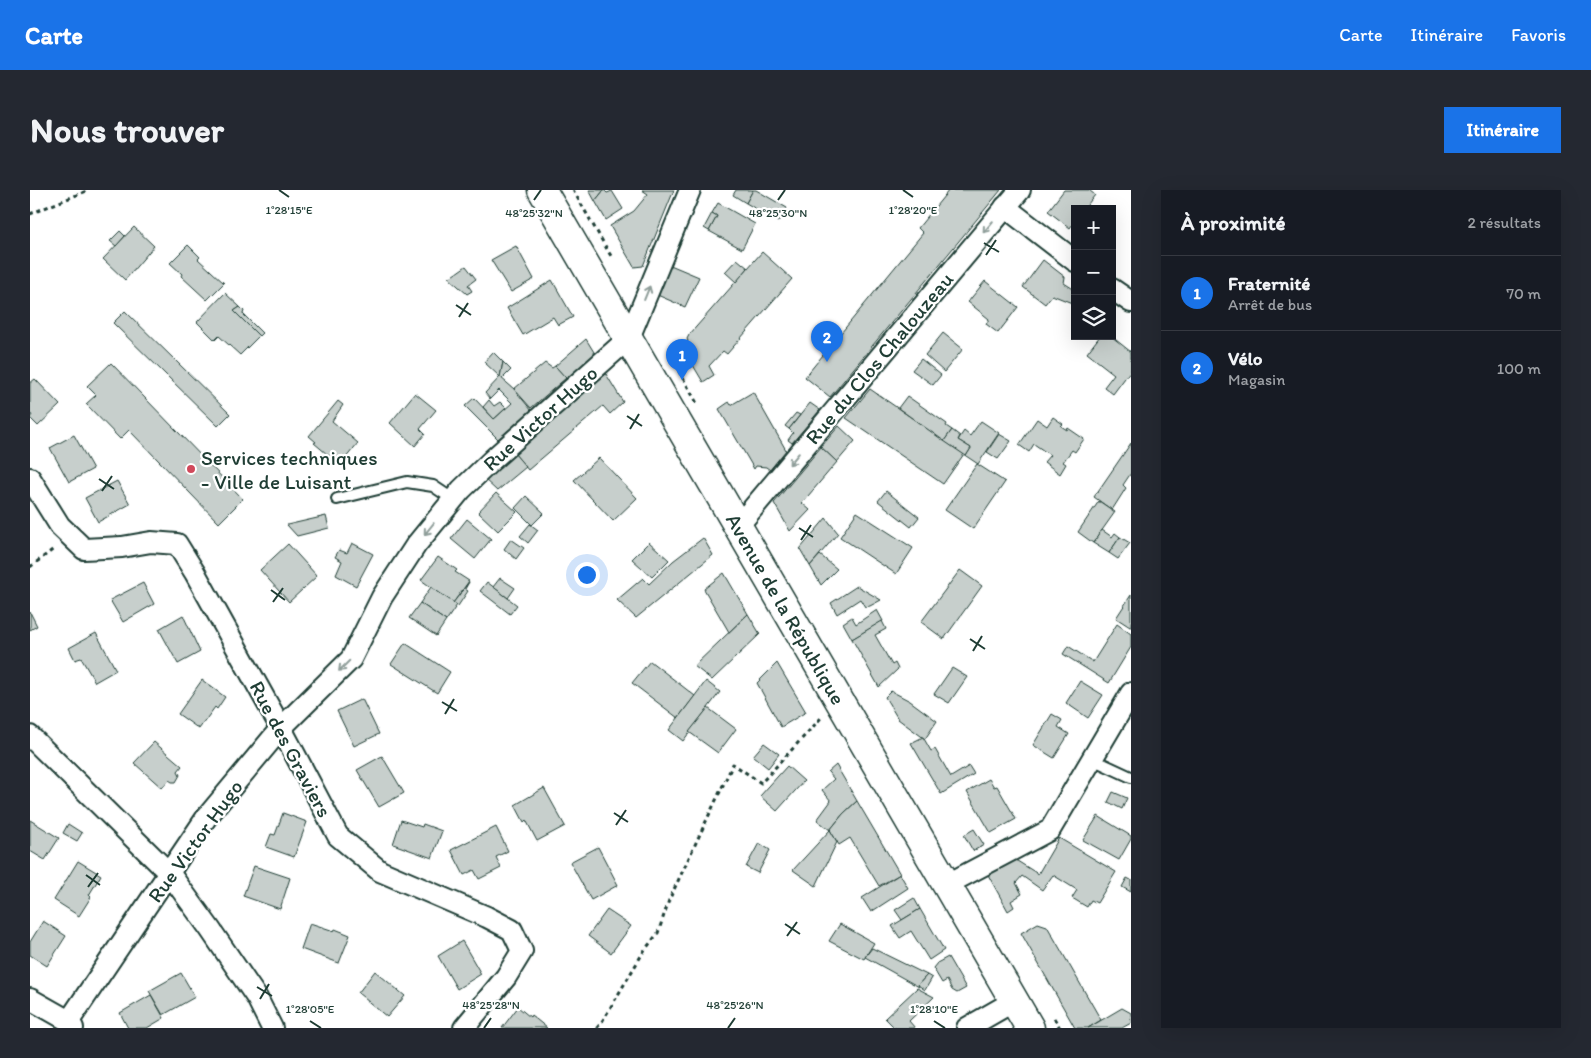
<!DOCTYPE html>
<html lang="fr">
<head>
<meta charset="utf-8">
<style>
	body { margin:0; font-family:Itim,sans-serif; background:#242831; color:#f1f3f6 }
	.controls { position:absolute; right:15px; top:15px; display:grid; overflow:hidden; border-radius:0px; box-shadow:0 5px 20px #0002 }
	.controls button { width:45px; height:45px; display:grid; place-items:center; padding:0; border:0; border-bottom:1px solid #363941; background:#171b24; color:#f1f3f6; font:25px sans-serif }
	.you { position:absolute; left:556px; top:384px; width:18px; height:18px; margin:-12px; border:4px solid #fff; border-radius:50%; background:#1a73e8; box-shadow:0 0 0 8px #1a73e833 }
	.badge { display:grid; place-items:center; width:32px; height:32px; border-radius:50%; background:#1a73e8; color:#fff; font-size:16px; font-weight:700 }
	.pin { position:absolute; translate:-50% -41px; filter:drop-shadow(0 1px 2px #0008) }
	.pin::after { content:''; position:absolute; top:26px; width:18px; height:15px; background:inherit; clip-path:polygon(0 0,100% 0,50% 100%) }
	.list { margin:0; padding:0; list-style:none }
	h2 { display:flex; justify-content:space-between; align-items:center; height:65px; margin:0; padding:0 20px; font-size:21px }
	h2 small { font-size:16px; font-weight:400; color:#9ea1a6 }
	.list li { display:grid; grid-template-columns:32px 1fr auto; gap:15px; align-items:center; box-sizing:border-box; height:75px; padding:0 20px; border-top:1px solid #363941 }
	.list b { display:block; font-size:19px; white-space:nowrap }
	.list p { margin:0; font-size:16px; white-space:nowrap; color:#9ea1a6 }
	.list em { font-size:16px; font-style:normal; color:#9ea1a6 }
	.icon { flex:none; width:28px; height:28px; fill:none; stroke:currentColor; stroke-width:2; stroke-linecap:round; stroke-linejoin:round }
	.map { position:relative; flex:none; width:1101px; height:838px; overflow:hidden; border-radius:0px }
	header { display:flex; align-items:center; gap:30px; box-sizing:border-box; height:70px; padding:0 25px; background:#1a73e8; color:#fff }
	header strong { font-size:24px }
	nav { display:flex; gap:28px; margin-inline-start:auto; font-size:18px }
	.intro { display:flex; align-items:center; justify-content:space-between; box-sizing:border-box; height:120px; padding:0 30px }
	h1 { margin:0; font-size:35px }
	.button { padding:12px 22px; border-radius:0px; background:#1a73e8; color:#fff; font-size:18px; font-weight:700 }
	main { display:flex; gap:30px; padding:0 30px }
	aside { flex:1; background:#171b24; border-radius:0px; box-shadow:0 5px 20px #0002 }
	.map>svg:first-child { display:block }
	.building { fill:#c7cfcc; stroke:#1f3d34 }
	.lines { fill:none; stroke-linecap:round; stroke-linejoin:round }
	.service-casing { stroke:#1f3d34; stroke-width:14 }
	.minor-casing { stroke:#1f3d34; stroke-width:24 }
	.secondary-casing { stroke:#1f3d34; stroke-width:31 }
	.path { stroke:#1f3d34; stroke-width:3; stroke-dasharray:4 4; stroke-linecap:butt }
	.service { stroke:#fff; stroke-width:10 }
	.minor { stroke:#fff; stroke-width:20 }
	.secondary { stroke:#fff; stroke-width:28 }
	.oneway { stroke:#8f9e9a }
	.ticks { fill:none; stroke:#1f3d34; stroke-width:2 }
	.poi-dot { fill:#d1495b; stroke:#fff; stroke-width:2 }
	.labels { text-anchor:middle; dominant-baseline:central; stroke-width:4.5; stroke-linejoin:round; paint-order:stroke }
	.street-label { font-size:21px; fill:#1f3d34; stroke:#fff }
	.poi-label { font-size:21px; fill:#1f3d34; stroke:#fff; text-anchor:start }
	.ticks-label { font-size:12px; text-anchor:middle; fill:#1f3d34; stroke:#fff; stroke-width:4.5; stroke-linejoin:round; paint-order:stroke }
</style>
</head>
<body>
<header>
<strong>Carte</strong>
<nav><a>Carte</a><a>Itinéraire</a><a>Favoris</a></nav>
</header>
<div class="intro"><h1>Nous trouver</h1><a class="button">Itinéraire</a></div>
<main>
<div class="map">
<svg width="1101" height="838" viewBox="0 0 1101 838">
	<rect width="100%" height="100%" fill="#fff"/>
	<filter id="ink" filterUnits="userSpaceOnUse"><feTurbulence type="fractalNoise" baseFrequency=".02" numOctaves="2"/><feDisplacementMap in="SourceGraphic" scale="10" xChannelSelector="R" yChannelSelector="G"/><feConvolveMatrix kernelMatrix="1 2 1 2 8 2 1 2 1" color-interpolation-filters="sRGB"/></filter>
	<g filter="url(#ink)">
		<g class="building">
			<polygon points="559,0 574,0 565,11"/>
			<polygon points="574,0 577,3 582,1 593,19 576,30 565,11"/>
			<polygon points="612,0 644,0 613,76 604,77 580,36 604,21 618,4"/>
			<polygon points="706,0 723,0 716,13 703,5"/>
			<polygon points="723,0 726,0 757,18 748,32 716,13"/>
			<polygon points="919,0 971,0 800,207 775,187 893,43 888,38"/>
			<polygon points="1034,0 1059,0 1065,5 1054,19 1045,19 1045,31 1040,38 1018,21"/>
			<polygon points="688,13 725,34 712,59 679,41 687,26 682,23"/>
			<polygon points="682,23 687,26 679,41 674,38"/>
			<polygon points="104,37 124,56 95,90 73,69"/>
			<polygon points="90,41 95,46 86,56 80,51"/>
			<polygon points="158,55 170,67 168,69 194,93 177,110 151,86 152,84 140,73"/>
			<polygon points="486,56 504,89 481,102 461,70"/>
			<polygon points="732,62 762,89 697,164 693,161 679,176 684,185 673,192 651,155 658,151 657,149 659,145"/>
			<polygon points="707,69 718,78 706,92 695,82"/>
			<polygon points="1013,70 1035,87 1034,93 1045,100 1045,109 1042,113 1022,105 1015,114 993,97"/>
			<polygon points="638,74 669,87 655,117 625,104"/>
			<polygon points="436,76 446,89 438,95 442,101 437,104 419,88"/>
			<polygon points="522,90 543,127 528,135 523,127 493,145 477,118"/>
			<polygon points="955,91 988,117 968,143 956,134 959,129 938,112"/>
			<polygon points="195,103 210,117 204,121 229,146 210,165 189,146 185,150 167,132"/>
			<polygon points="210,117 214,121 213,124 232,143 229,146 204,121"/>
			<polygon points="95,121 200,224 188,236 83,133"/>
			<polygon points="913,143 933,159 914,182 895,165"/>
			<polygon points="1070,146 1081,146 1101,162 1101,180 1083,204 1074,197 1084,184 1057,163"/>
			<polygon points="556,149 567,167 538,191 525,176"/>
			<polygon points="463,162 473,172 470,187 454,172"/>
			<polygon points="891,169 911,185 903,195 882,180"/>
			<polygon points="473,172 481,180 472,189 470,187"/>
			<polygon points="81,173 213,309 189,333 99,240 90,249 56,214 66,205 57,196"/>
			<polygon points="515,173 522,178 525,176 536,188 501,218 484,199"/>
			<polygon points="576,184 593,212 580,224 573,216 498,280 484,263"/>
			<polygon points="470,187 484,199 502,221 468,249 435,216 444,208 464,229 482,213 469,200 460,209 455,203"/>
			<polygon points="5,189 30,215 8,236 0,228 2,225 0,224 0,193"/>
			<polygon points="840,199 934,264 913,294 816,228"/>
			<polygon points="723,202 756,260 740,280 736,277 726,276 724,279 689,219 699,212 701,215"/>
			<polygon points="385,203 406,220 390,239 395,244 385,256 360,233"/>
			<polygon points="877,206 917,234 916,236 922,240 914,251 868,218"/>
			<polygon points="459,210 464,216 470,212 476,218 464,229 453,217"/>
			<polygon points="308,211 313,215 302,231 328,253 310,275 284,253 286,252 279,246"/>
			<polygon points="780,213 790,220 762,253 758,250 763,243 759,239"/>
			<polygon points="766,223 770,225 759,239 755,236"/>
			<polygon points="1023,227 1033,234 1031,236 1037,240 1038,238 1054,249 1045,262 1042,260 1033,272 1036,274 1030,284 1014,272 1020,265 1004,254 999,262 989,255 1007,229 1017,236"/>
			<polygon points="951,231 969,243 948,274 936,266 941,258 928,250 934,241 940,246"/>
			<polygon points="809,236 825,251 807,272 791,257"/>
			<polygon points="922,240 930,246 928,250 941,258 936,266 914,251"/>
			<polygon points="969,244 981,251 968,269 957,262"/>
			<polygon points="44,245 63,279 39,292 20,258"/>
			<polygon points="1101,253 1101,283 1093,295 1096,298 1082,320 1064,307"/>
			<polygon points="791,257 807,272 772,313 780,320 760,341 744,313"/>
			<polygon points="484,263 496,277 467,301 454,289"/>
			<polygon points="569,268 607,308 583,331 544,290"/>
			<polygon points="947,274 975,292 943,339 915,320"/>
			<polygon points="87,291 100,314 68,332 55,308"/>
			<polygon points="856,301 889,327 881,337 848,311"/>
			<polygon points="466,303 487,322 468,341 448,322"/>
			<polygon points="496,306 514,323 502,335 485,318"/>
			<polygon points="1069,311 1085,322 1063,353 1048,342"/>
			<polygon points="827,322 883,358 866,384 810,347"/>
			<polygon points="296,326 299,338 267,346 257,335"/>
			<polygon points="796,328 808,343 780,376 770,359"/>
			<polygon points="437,329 461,349 445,369 421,349"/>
			<polygon points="500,334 508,340 498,353 490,346"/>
			<polygon points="1072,340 1082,347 1085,343 1090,347 1079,363 1063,353"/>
			<polygon points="1090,347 1100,353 1088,369 1079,363"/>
			<polygon points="673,348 683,365 606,428 587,410 613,388 619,394 643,371"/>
			<polygon points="481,349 494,358 486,369 474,359"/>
			<polygon points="619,352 639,370 622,387 602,369"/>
			<polygon points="322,353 343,364 326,396 306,385 312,371 305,367 309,360 317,363"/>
			<polygon points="258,354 287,386 259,412 230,380"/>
			<polygon points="790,365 807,379 791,395 780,376"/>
			<polygon points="408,367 427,380 425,382 439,391 423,413 391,390"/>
			<polygon points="930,380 952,396 914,449 891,432"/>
			<polygon points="694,383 718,424 699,442 674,399"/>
			<polygon points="470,388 485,398 478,408 463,397"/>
			<polygon points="439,392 435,399 438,401 428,416 423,413"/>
			<polygon points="457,392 487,415 480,424 450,401"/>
			<polygon points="113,393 124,414 93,432 80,410"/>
			<polygon points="827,396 851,410 840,416 835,417 830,409 807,424 801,413"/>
			<polygon points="401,397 427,415 416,431 390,413"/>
			<polygon points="1101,405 1101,437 1100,437 1086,428"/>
			<polygon points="390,413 416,431 406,446 379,428"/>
			<polygon points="847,420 853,431 822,449 813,433 822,427 826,434"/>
			<polygon points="0,422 7,436 0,440"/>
			<polygon points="718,424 730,444 682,490 664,476"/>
			<polygon points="153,425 170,462 148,474 129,439"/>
			<polygon points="852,431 856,439 845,445 862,475 865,473 868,479 849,497 822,449"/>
			<polygon points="1087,434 1101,444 1101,457 1079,493 1033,464 1038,456 1063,472"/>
			<polygon points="66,443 86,480 65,492 51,468 45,470 39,458"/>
			<polygon points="375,453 420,482 407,503 361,474"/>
			<polygon points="620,471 665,506 648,528 602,493"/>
			<polygon points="747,473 776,522 751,537 727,493"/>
			<polygon points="922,478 937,487 919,513 904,504"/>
			<polygon points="172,490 195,507 187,519 185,517 169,539 148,524"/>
			<polygon points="676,491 690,502 653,551 639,540"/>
			<polygon points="1050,491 1073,505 1058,528 1036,513"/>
			<polygon points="861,501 880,511 907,531 895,549 868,529 855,507"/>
			<polygon points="332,509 349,544 324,556 307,521"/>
			<polygon points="678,518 706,539 688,563 659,542"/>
			<polygon points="1022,524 1032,530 1028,537 1039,544 1024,568 1003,555"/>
			<polygon points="893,547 901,561 905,559 921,587 939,576 944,584 911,604 881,553"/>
			<polygon points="124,552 152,576 148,581 150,585 146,592 142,592 139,590 132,598 104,573"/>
			<polygon points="734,553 749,564 738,578 723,566"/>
			<polygon points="352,566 374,603 349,617 327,580"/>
			<polygon points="806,575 827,611 813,624 800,640 787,630 801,611 792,600 804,589 798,582"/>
			<polygon points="757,576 774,591 747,621 730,606"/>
			<polygon points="959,589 964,597 967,596 986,629 961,643 937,602"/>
			<polygon points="514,598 535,636 507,651 496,630 494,632 485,615"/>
			<polygon points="1083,602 1097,608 1092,619 1078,612"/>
			<polygon points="827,611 870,684 849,696 820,648 809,655 800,640 813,624"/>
			<polygon points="253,623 277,632 264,667 236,657 241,644 245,645"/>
			<polygon points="1068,626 1101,646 1101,649 1089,670 1053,650"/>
			<polygon points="0,630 29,648 15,670 0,661"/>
			<polygon points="371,630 392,637 393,634 412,641 402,668 363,654"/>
			<polygon points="38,634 52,643 47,651 33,643"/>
			<polygon points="466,637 478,661 466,667 471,678 449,689 444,680 434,685 421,660"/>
			<polygon points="944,639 954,655 943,661 934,645"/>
			<polygon points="800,640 807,652 786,696 763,680"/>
			<polygon points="1029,648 1086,682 1067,713 1061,710 1057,717 1042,708 1047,700 1023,685 1012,700 992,686 986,693 992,704 981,711 984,717 978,721 957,683 984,669 1008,684"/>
			<polygon points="729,653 740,660 728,683 716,677"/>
			<polygon points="568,657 588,695 561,710 540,672"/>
			<polygon points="48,671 71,685 59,705 61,707 49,726 24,710"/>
			<polygon points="224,676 260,688 250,719 213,706"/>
			<polygon points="870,684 878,698 841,722 832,708"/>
			<polygon points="1097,688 1101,690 1101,702 1092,697"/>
			<polygon points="884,708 890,719 872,730 865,720"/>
			<polygon points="890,719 914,760 899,770 881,741 870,748 862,736"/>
			<polygon points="577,720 601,736 581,763 558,746"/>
			<polygon points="13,731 36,746 17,776 0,765 0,752"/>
			<polygon points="280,733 304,741 305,739 320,745 309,773 271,759"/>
			<polygon points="1008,733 1017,736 1071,830 1058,838 1045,838 991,743"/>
			<polygon points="810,734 844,753 834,769 799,751"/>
			<polygon points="432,751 451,784 427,799 408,766"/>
			<polygon points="842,758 897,785 888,795 889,797 835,767"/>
			<polygon points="918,767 936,798 927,803 922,800 917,790 912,793 903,778 907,773"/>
			<polygon points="345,781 375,806 357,827 328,803"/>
			<polygon points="151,783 165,807 133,825 119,801"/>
			<polygon points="897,785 902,788 895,800 888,795"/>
			<polygon points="887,798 904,807 879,831 885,838 865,838 855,828"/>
			<polygon points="121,805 134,828 117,838 98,838 90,823"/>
			<polygon points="488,817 500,827 501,825 517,838 472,838"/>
			<polygon points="1092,818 1101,823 1101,833 1092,838 1058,838"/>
		</g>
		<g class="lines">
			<defs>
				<g id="service">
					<polyline points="307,309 377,292 403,296 424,310"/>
					<polyline points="1062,569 1101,587"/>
				</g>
				<g id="minor">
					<polyline points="975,17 1045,71"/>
					<polyline points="1082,99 1101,112"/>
					<polyline points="0,288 30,336 54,359 92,357 121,352 147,354 165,383 251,538 308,646 350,681 457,727 482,740 492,761 476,787 434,838"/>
					<polyline points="708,336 990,0"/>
					<polyline points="0,546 140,684 180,739 227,808 242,838"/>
					<polyline points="916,695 1020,640 1101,503"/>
					<polyline points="0,809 39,831 43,838"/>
					<polyline points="39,831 176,628 251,538 321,469 352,407 386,355 431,300 462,270 599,148 660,0"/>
					<polyline points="937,838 984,811"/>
				</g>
				<polyline id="secondary" points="512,0 1000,838"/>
			</defs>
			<use href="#service" class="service-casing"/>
			<use href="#minor" class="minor-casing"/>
			<use href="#secondary" class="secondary-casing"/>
			<g class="path">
				<polyline points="543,0 581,66"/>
				<polyline points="0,24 59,0"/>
				<polyline points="649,181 668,215"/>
				<polyline points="0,377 25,358"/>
				<polyline points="1024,828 1030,838"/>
				<polyline points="567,838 573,830 614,761 628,743 639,710 703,574 731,593 791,528"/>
			</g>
			<use href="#service" class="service"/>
			<use href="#minor" class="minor"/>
			<use href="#secondary" class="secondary"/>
		</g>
		<defs><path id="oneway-shaft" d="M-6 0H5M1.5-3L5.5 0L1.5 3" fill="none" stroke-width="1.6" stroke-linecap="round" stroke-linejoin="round" transform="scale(1.25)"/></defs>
		<g class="oneway">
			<use href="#oneway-shaft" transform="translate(958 37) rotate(130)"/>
			<use href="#oneway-shaft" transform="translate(617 103) rotate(-68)"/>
			<use href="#oneway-shaft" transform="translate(764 269) rotate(130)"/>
			<use href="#oneway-shaft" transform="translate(399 339) rotate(129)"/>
			<use href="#oneway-shaft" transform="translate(314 476) rotate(135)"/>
		</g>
	</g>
	<path class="ticks" d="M249 0 259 7M873 0 883 7M504 10 511 0M748 10 755 0M954 53 969 62M956 65 966 50M426 115 441 125M429 127 438 113M597 226 612 236M600 239 609 224M69 289 84 299M72 301 82 286M769 338 783 347M771 350 781 335M241 400 255 410M243 412 253 398M940 449 955 459M943 461 952 446M412 512 427 521M415 524 424 509M584 623 598 632M586 635 596 620M56 685 70 695M58 697 68 683M755 734 770 744M757 746 767 732M227 797 242 806M230 809 239 794M280 831 291 838M904 831 915 838M454 838 461 828M698 838 705 828"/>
	<circle class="poi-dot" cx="161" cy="279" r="5"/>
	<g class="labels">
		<g class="street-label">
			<text transform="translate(849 168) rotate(-50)">Rue du Clos Chalouzeau</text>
			<text transform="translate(510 228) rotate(-42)">Rue Victor Hugo</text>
			<text transform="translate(756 419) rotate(60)">Avenue de la République</text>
			<text transform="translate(261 559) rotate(62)">Rue des Graviers</text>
			<text transform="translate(165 651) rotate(-54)">Rue Victor Hugo</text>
		</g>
		<g class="poi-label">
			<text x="171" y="267">Services techniques<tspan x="171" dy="24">- Ville de Luisant</tspan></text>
		</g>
	</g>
	<g class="ticks-label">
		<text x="259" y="24">1°28'15"E</text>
		<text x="883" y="24">1°28'20"E</text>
		<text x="504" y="27">48°25'32"N</text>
		<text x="748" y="27">48°25'30"N</text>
		<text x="461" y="819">48°25'28"N</text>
		<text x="705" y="819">48°25'26"N</text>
		<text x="280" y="823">1°28'05"E</text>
		<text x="904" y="823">1°28'10"E</text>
	</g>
</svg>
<div class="controls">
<button>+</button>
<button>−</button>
<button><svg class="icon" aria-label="layers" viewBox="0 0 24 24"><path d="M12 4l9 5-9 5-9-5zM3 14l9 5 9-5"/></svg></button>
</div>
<div class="you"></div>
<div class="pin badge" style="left:652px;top:190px">1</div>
<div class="pin badge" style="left:797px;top:172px">2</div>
</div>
<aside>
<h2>À proximité<small>2 résultats</small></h2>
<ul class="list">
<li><span class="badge">1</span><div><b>Fraternité</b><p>Arrêt de bus</p></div><em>70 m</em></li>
<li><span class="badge">2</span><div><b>Vélo</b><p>Magasin</p></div><em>100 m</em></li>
</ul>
</aside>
</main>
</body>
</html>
